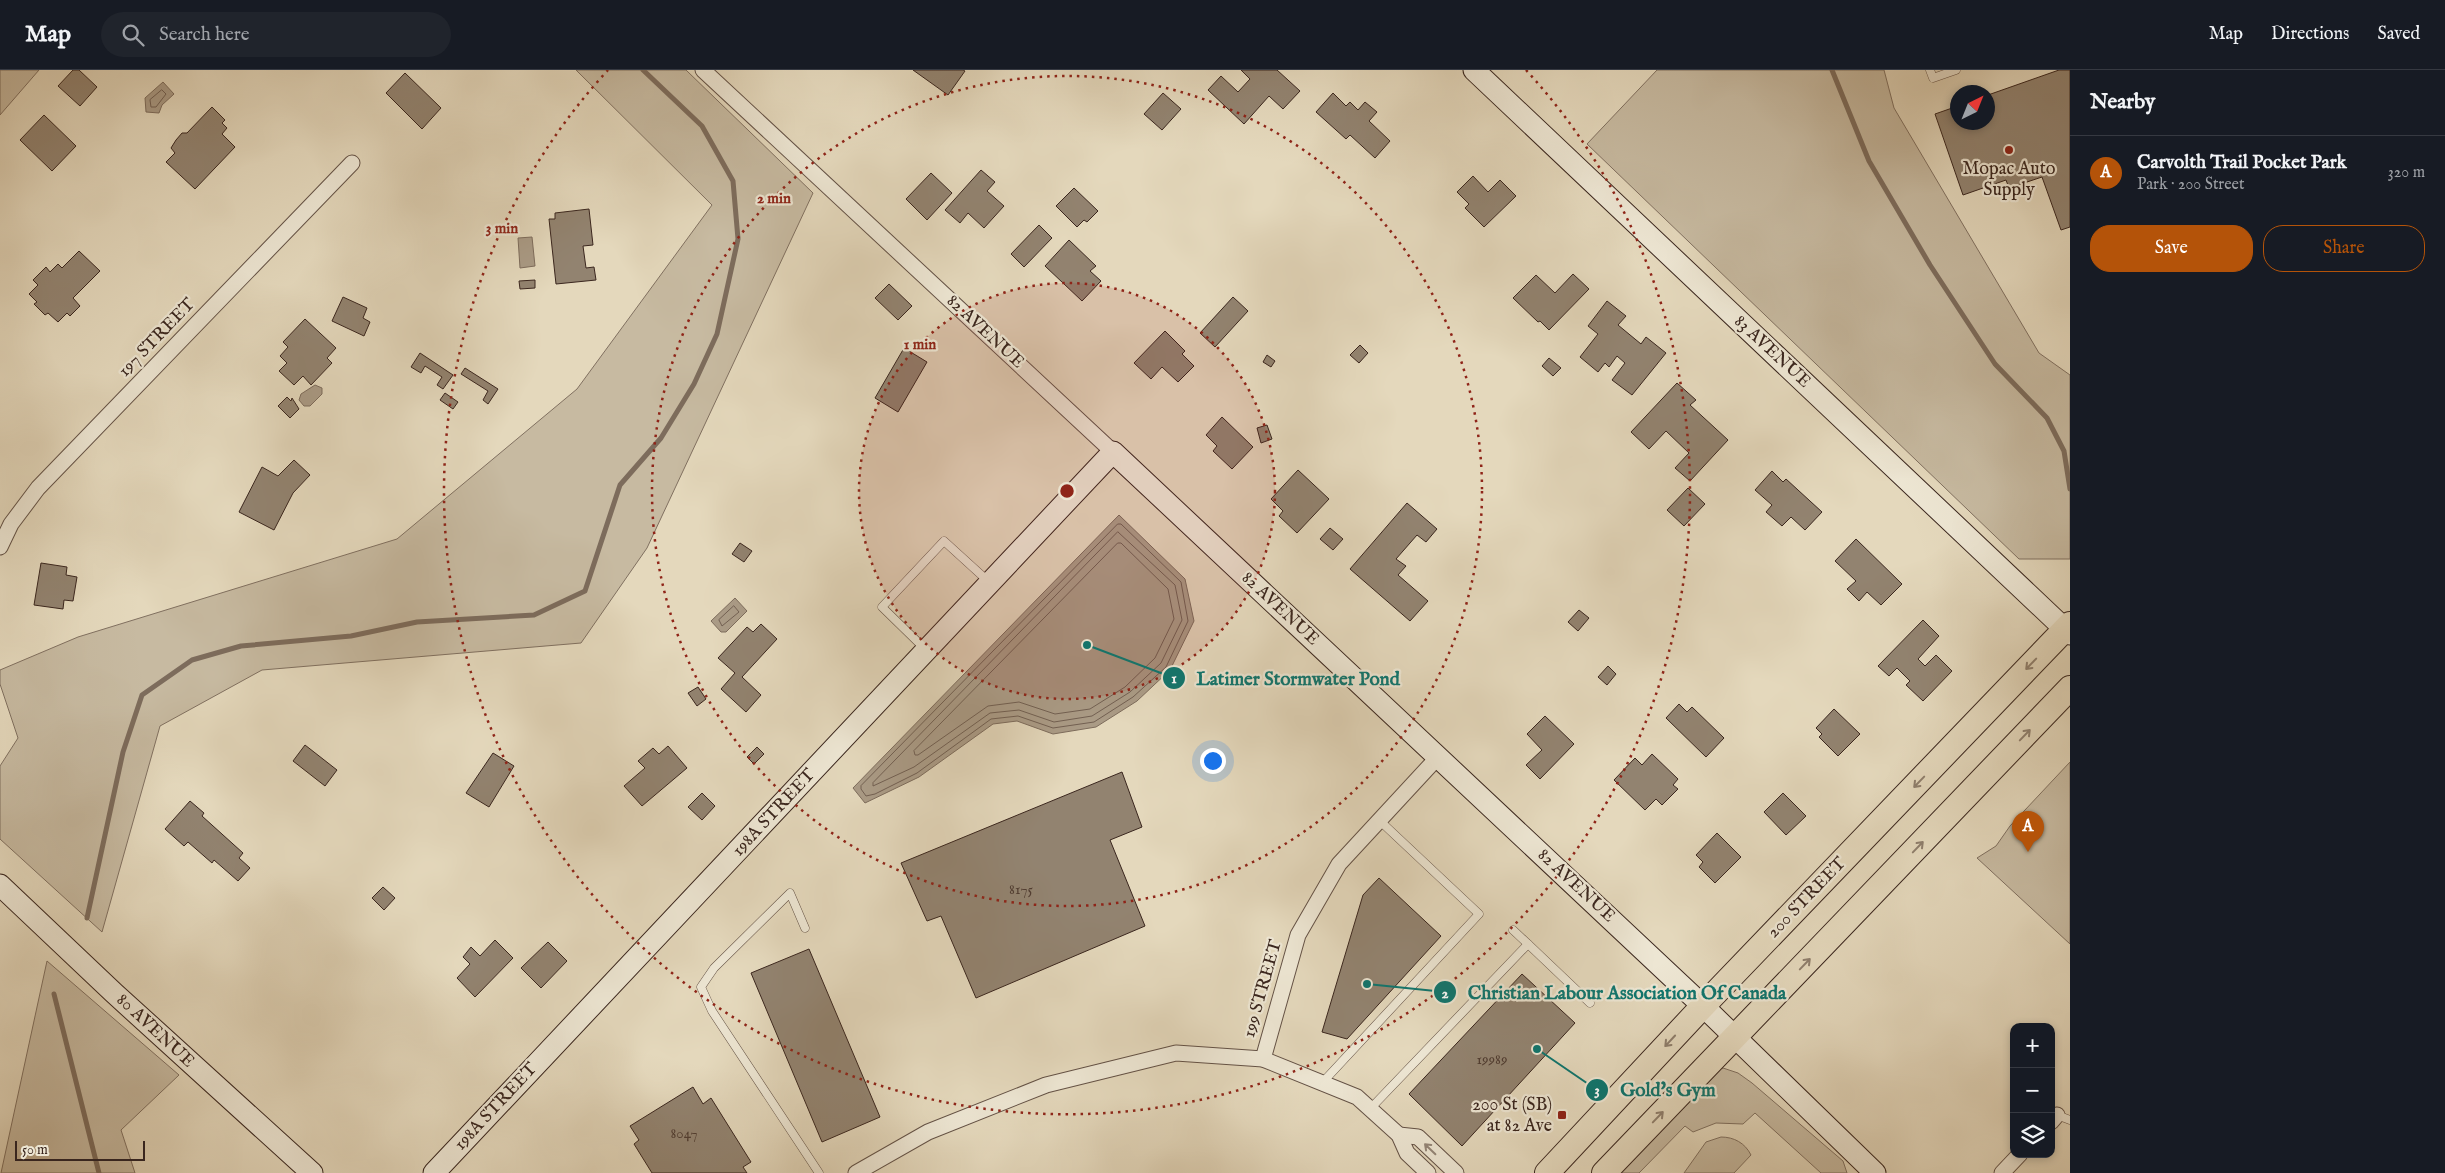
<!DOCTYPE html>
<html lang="en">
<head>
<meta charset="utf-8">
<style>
	body { margin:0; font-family:"IM FELL English",serif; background:#20242c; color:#f1f3f6 }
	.controls { position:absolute; right:15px; bottom:15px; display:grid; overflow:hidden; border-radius:10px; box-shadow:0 2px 8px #0003 }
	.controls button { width:45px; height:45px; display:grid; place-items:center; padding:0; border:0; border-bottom:1px solid #363941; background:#171b24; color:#f1f3f6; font:25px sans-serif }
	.compass { position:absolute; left:1950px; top:15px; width:45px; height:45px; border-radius:50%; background:#171b24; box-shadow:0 2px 8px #0003; rotate:43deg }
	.scale { position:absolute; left:15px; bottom:12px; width:130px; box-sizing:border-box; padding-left:5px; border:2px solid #3a261e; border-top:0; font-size:14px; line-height:18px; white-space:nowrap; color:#3a261e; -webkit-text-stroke:4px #ede6d3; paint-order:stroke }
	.you { position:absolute; left:1212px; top:690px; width:18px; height:18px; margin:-12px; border:4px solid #fff; border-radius:50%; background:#1a73e8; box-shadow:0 0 0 8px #1a73e833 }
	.badge { display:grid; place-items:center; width:32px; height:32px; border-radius:50%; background:#b45309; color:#fff; font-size:16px; font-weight:700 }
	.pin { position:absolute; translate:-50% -41px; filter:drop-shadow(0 1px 2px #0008) }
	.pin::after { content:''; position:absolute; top:26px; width:18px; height:15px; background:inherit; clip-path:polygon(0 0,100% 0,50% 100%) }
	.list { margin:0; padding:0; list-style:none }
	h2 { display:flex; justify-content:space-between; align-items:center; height:65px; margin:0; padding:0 20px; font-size:21px }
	h2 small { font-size:16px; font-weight:400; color:#9ea1a6 }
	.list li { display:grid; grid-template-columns:32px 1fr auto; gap:15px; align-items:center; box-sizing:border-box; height:75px; padding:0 20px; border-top:1px solid #363941 }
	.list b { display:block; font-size:19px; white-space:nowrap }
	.list p { margin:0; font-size:16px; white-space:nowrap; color:#9ea1a6 }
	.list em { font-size:16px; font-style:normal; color:#9ea1a6 }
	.actions { display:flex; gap:10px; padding:15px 20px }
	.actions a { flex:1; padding:11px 0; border:1px solid #b45309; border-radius:20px; text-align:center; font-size:18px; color:#b45309 }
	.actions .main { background:#b45309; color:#fff }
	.icon { flex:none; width:28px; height:28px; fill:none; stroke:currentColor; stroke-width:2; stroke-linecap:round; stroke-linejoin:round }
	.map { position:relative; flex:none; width:2070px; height:1103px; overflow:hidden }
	header { display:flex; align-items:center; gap:30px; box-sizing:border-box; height:70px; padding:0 25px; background:#171b24; border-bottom:1px solid #363941 }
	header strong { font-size:24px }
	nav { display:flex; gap:28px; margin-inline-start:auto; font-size:18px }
	.search { width:350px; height:45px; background:#20242c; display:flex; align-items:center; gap:12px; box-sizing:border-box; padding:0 18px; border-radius:28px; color:#9ea1a6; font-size:19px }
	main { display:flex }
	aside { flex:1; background:#171b24 }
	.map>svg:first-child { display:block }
	.green { fill:#c7baa1; stroke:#807060 }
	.water { fill:#aa9b86; stroke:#7d6c5c }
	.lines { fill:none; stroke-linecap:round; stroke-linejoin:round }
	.shore { stroke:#726052; stroke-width:1 }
	.stream { stroke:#7d6c5c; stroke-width:5 }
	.building { fill:#928370; stroke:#3a261e }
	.lane-casing { stroke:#645246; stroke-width:9 }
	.street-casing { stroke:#645246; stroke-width:17 }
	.secondary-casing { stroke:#3a261e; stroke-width:23 }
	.primary-casing { stroke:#3a261e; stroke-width:26 }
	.lane { stroke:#ede6d3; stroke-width:8 }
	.street { stroke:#ede6d3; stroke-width:15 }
	.secondary { stroke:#ede6d3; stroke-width:21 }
	.primary { stroke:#e4d8bc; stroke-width:24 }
	.oneway { stroke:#8f7f6d }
	.oneway2 { stroke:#948678 }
	.ring { fill:none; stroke:#8f2418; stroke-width:2.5; stroke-dasharray:2.5 5 }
	.poi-dot { fill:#8f2418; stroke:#ede6d3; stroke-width:2 }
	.labels { text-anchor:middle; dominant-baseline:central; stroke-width:4.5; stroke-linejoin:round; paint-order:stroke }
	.number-label { font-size:15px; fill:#503d32 }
	.poi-label { font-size:18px; fill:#3a261e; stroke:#ede6d3 }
	.street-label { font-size:18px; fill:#3a261e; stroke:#ede6d3 }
	.centre { fill:#8f2418; stroke:#ede6d3; stroke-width:2.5 }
	.ring-label { font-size:15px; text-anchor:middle; font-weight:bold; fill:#8f2418; stroke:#ede6d3; stroke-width:4.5; stroke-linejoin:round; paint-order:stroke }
	.leader { fill:none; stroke:#0f766e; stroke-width:2 }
	.callout-dot { fill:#0f766e; stroke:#ede6d3; stroke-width:2 }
	.mark-label { font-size:15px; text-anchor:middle; font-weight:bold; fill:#fff }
	.callout-label { font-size:19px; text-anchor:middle; font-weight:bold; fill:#0f766e; stroke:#ede6d3; stroke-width:4.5; stroke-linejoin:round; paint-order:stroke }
</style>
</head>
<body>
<header>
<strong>Map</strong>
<div class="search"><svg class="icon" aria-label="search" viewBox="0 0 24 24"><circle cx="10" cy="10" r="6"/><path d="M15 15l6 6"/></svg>Search here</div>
<nav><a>Map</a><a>Directions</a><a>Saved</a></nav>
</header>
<main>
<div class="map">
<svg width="2070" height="1103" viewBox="0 0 2070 1103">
	<rect width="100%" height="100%" fill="#e4d8bc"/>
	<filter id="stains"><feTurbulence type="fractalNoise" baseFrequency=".004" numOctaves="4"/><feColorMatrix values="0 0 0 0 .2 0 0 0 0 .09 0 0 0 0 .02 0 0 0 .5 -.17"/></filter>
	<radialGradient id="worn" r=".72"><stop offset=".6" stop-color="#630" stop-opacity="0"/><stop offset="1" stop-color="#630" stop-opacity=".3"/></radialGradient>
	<g class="green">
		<polygon points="0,0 39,0 0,45"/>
		<polygon points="576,0 686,0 813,123 647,478 581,573 262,600 160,656 102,862 0,769 0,696 18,668 0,614 0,600 78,567 397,469 577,319 712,135"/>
		<polygon points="1657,0 1884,0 1894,38 2039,283 2070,305 2070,489 2019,489 1587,74"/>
		<polygon points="2070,692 2070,874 1977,788 1996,776 2010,756"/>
		<polygon points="47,891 179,1005 121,1060 135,1103 1,1103"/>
		<polygon points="1723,998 1738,1003 1752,1013 1843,1091 1847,1103 1821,1103 1755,1043 1743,1054 1716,1053 1693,1062 1685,1056 1639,1103 1616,1103 1716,1000"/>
		<path d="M1721 1067C1734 1067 1745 1073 1751 1085L1734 1103H1684L1706 1072Z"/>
	</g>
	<g class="water">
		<polygon points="163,12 174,24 162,35 159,43 146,42 145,28"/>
		<polygon points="532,167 535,196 520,198 518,168"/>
		<polygon points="315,315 322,318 322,324 310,336 304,336 299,330 301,324"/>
		<polygon points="1119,445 1185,509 1194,551 1170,600 1137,631 1096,657 1053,664 1017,651 993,654 919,707 865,733 853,718"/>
		<polygon points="735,528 747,541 726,562 721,562 711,551"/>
	</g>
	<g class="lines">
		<g class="shore">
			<polygon points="162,20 166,24 156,37 151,37 150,30"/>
			<polygon points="1118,454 1121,454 1181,512 1188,551 1166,597 1133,627 1094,652 1053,658 1018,646 991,649 917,703 875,724 866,726 861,719 861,716"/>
			<polygon points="1118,462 1175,515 1182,550 1161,593 1130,622 1092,646 1054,652 1019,640 990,643 914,697 873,716 873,713"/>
			<polygon points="1118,473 1121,473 1168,519 1174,549 1155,588 1125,617 1090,639 1055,644 1019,632 988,636 918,685 915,685 914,681"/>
			<polygon points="734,536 739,542 722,556 719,550"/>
		</g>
		<g class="stream">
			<polyline points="1832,0 1869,91 1930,195 1995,294 2047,348 2064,381 2070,419"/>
			<polyline points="87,848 123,682 142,625 192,590 241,576 351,566 417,552 534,545 585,521 620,415 661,368 694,314 717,264 738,169 733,111 702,56 643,0"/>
			<polyline points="54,924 99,1103"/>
		</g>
	</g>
	<g class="building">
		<polygon points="73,0 79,0 97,17 80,36 58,16"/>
		<polygon points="913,0 963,0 965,1 948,25"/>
		<polygon points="1241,0 1277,0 1300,21 1283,39 1269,26 1244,54 1208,20 1221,6 1238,22 1250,9"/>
		<polygon points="2059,0 2070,0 2070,157 2061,160 2042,107 2009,118 2006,110 1963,125 1935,44 1958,36 1958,52 1988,52 1988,25"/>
		<polygon points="405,3 441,38 422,59 386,23"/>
		<polygon points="1163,23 1181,39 1162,60 1144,44"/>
		<polygon points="1333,23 1346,36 1350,32 1358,40 1365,32 1377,42 1369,51 1390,71 1375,88 1350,65 1346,69 1316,42"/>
		<polygon points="212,37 225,50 222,53 227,58 222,64 235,77 195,119 166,92 175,83 171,78 176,70 182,63 187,63"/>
		<polygon points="44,45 76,76 52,101 20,70"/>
		<polygon points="981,100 995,112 987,121 1004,136 984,158 968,143 960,153 945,140"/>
		<polygon points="931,103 952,123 927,150 906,129"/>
		<polygon points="1473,106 1488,122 1500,110 1516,126 1484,157 1465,138 1469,134 1457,122"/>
		<polygon points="1074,118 1098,141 1087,152 1084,150 1077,157 1056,136"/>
		<polygon points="589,139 593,175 583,176 586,198 594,197 596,210 556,214 549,149 555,149 555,143"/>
		<polygon points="1039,155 1052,168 1024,197 1011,184"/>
		<polygon points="1069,170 1096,196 1090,201 1101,211 1082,231 1045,196"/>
		<polygon points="79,181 100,201 73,228 80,236 70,246 67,243 58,252 48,243 45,245 34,234 37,232 29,224 38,215 33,210 46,197 50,202 58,194 62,198"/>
		<polygon points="1573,204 1589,219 1549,260 1540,251 1538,252 1513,228 1536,205 1555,223"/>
		<polygon points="535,210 535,218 520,219 519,211"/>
		<polygon points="889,214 912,236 898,250 875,228"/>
		<polygon points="343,227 367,238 363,248 370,252 364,266 332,251"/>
		<polygon points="1233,227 1248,241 1215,277 1200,263"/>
		<polygon points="1607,231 1626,246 1618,255 1641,274 1646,267 1666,283 1632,325 1612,310 1625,293 1617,286 1609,297 1605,293 1598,302 1580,287 1598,264 1588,256"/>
		<polygon points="305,249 336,278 327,288 332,293 311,315 303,306 294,315 279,301 287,293 280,286 288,277 283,272"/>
		<polygon points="1165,261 1185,281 1182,284 1194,296 1178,312 1162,297 1151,309 1134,293"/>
		<polygon points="1360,275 1368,283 1359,293 1350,285"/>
		<polygon points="904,278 927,292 898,342 875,328"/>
		<polygon points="420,283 453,305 443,319 437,315 442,307 425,296 421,303 411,297"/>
		<polygon points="1267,285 1275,291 1271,297 1263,292"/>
		<polygon points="1549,288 1561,298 1553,306 1542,296"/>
		<polygon points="465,298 498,319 488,334 483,330 488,321 461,304"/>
		<polygon points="1677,313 1696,330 1690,335 1728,370 1690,411 1675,398 1689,383 1666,361 1649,379 1631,362"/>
		<polygon points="445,323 458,332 453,339 440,330"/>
		<polygon points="287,327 291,331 292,328 299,339 290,348 278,336"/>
		<polygon points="1222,347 1253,377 1232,399 1213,381 1217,376 1206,365"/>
		<polygon points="1267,355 1272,369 1261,373 1257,358"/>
		<polygon points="294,390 310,405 293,423 274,460 239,442 262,397 278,406"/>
		<polygon points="1298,400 1329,429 1297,463 1279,446 1283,441 1271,429"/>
		<polygon points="1772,401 1783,412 1786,409 1822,442 1805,460 1791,447 1782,456 1766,442 1772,435 1755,420"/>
		<polygon points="1688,418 1705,434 1684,456 1667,440"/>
		<polygon points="1407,433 1437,459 1426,472 1417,465 1396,489 1406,496 1398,505 1428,531 1410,551 1350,499"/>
		<polygon points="1330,458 1343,469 1333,480 1320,469"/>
		<polygon points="1856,469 1902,514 1881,535 1867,522 1859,531 1847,519 1856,511 1835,491"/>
		<polygon points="740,473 752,481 744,492 732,484"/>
		<polygon points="41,493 67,497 66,505 77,507 73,531 64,530 63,539 34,535"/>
		<polygon points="1579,540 1589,548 1578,561 1568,552"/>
		<polygon points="1923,550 1939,566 1918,589 1925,596 1936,585 1952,601 1923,631 1906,615 1910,611 1897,598 1889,606 1878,596"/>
		<polygon points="761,554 777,569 742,607 761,625 746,642 721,619 735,603 718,588 747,557 753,562"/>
		<polygon points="1608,596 1616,604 1607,615 1598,607"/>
		<polygon points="698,617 706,629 697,636 688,623"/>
		<polygon points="1679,634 1687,642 1692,637 1724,668 1706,687 1666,648"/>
		<polygon points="1834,639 1860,664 1838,686 1819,667 1822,664 1816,658"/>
		<polygon points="1545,646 1574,674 1540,709 1526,695 1542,680 1527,664"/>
		<polygon points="305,675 337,700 325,716 293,691"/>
		<polygon points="668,676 687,698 642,736 624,716 645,698 638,691 653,678 659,684"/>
		<polygon points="757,677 764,684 754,694 747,687"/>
		<polygon points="493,683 514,696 489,737 466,723"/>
		<polygon points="1652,684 1678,709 1673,715 1678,719 1662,735 1656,729 1645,740 1614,710 1635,688 1642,695"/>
		<polygon points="1122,702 1142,757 1110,770 1145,856 976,928 941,846 927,851 901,793"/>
		<polygon points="702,723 715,736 702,750 688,737"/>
		<polygon points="1783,723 1806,746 1786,765 1764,742"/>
		<polygon points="190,731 204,743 202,746 243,783 239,788 250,798 238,811 214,790 212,793 188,772 184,776 165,759"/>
		<polygon points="1717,763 1741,787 1715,813 1699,797 1703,792 1696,785"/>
		<polygon points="1379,808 1441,866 1347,969 1322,962 1363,825"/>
		<polygon points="383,817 395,828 384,840 372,828"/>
		<polygon points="495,870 513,888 475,927 457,908 470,894 463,887 471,877 480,886"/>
		<polygon points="548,872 567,891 541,918 521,898"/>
		<polygon points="809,879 880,1047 822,1072 751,903"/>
		<polygon points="1522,904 1575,953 1462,1076 1409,1024"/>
		<polygon points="693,1017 703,1034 711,1028 751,1092 743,1097 747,1103 652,1103 634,1074 639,1070 630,1056"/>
	</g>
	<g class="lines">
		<defs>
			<g id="lane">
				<polyline points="1930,0 1933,8 1956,0"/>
				<polyline points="925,579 882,537 944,471 989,512"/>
				<polyline points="805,858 790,823 714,898 701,917 712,941 819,1103"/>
				<polyline points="1513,860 1528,874"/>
				<polyline points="1322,1013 1479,844 1379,750"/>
				<polyline points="1370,1039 1528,874 1590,933"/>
				<polyline points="2057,1045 2070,1050"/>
			</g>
			<g id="street">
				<polyline points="703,0 1113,382"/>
				<polyline points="0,477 11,454 38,418 352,93"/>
				<polyline points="1263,989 1298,865 1339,794 1438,687"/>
				<polyline points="2051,1052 2057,1045"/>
				<polyline points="1399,1065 1418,1067 1456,1103"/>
				<polyline points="856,1103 928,1062 1046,1015 1176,983 1263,989 1357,1027 1399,1065 1407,1083 1428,1103"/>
				<polyline points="2002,1103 2020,1084"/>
			</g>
			<g id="secondary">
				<polyline points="1474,0 2070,564"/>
				<polyline points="0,815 114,923 312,1103"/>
				<polyline points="434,1103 1113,382 1703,936 1875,1103"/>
			</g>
			<g id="primary">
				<polyline points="1547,1103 1703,936 2070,554"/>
				<polyline points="1604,1103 2070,618"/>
			</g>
		</defs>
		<use href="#lane" class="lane-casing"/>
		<use href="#street" class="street-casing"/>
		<use href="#secondary" class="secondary-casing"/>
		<use href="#primary" class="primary-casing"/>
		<use href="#lane" class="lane"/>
		<use href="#street" class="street"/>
		<use href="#secondary" class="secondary"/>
		<use href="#primary" class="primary"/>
	</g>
	<defs><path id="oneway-shaft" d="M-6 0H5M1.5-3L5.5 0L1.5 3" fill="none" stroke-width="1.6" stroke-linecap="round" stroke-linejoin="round" transform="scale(1.25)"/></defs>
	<g class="oneway">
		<use href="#oneway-shaft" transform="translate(2031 594) rotate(134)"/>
		<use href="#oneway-shaft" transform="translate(2025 665) rotate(-46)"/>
		<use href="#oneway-shaft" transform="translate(1919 712) rotate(134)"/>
		<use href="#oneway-shaft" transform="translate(1918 777) rotate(-46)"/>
		<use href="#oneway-shaft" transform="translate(1805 894) rotate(-46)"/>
		<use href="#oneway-shaft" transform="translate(1670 971) rotate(133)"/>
		<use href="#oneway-shaft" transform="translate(1658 1047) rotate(-46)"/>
	</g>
	<use class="oneway2" href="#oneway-shaft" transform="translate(1430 1079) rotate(-136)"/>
	<circle cx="1067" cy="421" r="208" fill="#8f2418" fill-opacity=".12"/>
	<g class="ring">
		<circle cx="1067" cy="421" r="208"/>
		<circle cx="1067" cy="421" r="415"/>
		<path d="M1526 0A623 623 0 1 1 608 0"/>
	</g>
	<g class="poi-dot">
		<circle cx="2009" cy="80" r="5"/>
		<rect x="1557" y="1040" width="10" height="10" rx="2.5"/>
	</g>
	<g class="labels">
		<g class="number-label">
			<text x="1021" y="819">8175</text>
			<text x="1492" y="989">19989</text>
			<text x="684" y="1063">8047</text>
		</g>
		<g class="poi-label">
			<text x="2009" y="99">Mopac Auto<tspan x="2009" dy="21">Supply</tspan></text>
			<text x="1552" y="1035" text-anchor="end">200 St (SB)<tspan x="1552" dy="21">at 82 Ave</tspan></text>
		</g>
		<g class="street-label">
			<text transform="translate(985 262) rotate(43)">82 AVENUE</text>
			<text transform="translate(157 268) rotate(-46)">197 STREET</text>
			<text transform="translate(1772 282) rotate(43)">83 AVENUE</text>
			<text transform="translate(1280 539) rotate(43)">82 AVENUE</text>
			<text transform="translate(774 743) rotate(-47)">198A STREET</text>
			<text transform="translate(1576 816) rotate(43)">82 AVENUE</text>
			<text transform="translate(1807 828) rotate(-46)">200 STREET</text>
			<text transform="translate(1263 919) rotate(-74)">199 STREET</text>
			<text transform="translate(155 961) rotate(43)">80 AVENUE</text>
			<text transform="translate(496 1037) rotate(-47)">198A STREET</text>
		</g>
	</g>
	<circle cx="1067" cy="421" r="8" class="centre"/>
	<g class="ring-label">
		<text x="774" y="133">2 min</text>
		<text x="502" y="163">3 min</text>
		<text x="920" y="279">1 min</text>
	</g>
	<path class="leader" d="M1087 575L1174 608M1367 914L1445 922M1537 979L1597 1020"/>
	<g class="callout-dot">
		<circle cx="1087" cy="575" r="5"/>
		<circle cx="1367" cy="914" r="5"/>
		<circle cx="1537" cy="979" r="5"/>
		<circle cx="1174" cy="608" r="12"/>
		<circle cx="1445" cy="922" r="12"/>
		<circle cx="1597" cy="1020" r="12"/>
	</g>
	<g class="mark-label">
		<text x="1174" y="613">1</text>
		<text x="1445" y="928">2</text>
		<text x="1597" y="1025">3</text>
	</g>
	<g class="callout-label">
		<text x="1298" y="615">Latimer Stormwater Pond</text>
		<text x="1627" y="929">Christian Labour Association Of Canada</text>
		<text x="1668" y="1026">Gold's Gym</text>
	</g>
	<rect width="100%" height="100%" filter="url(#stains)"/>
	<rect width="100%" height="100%" fill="url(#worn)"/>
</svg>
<div class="controls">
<button>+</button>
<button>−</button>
<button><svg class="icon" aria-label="layers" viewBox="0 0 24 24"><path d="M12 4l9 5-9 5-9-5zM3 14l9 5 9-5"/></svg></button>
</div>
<svg class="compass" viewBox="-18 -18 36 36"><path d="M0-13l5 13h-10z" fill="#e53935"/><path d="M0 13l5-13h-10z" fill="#9ea1a6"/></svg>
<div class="scale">50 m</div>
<div class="you"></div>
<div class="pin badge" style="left:2028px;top:782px">A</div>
</div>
<aside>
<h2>Nearby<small></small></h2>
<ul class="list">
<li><span class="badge">A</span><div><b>Carvolth Trail Pocket Park</b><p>Park · 200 Street</p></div><em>320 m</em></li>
</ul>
<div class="actions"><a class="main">Save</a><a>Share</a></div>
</aside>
</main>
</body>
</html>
